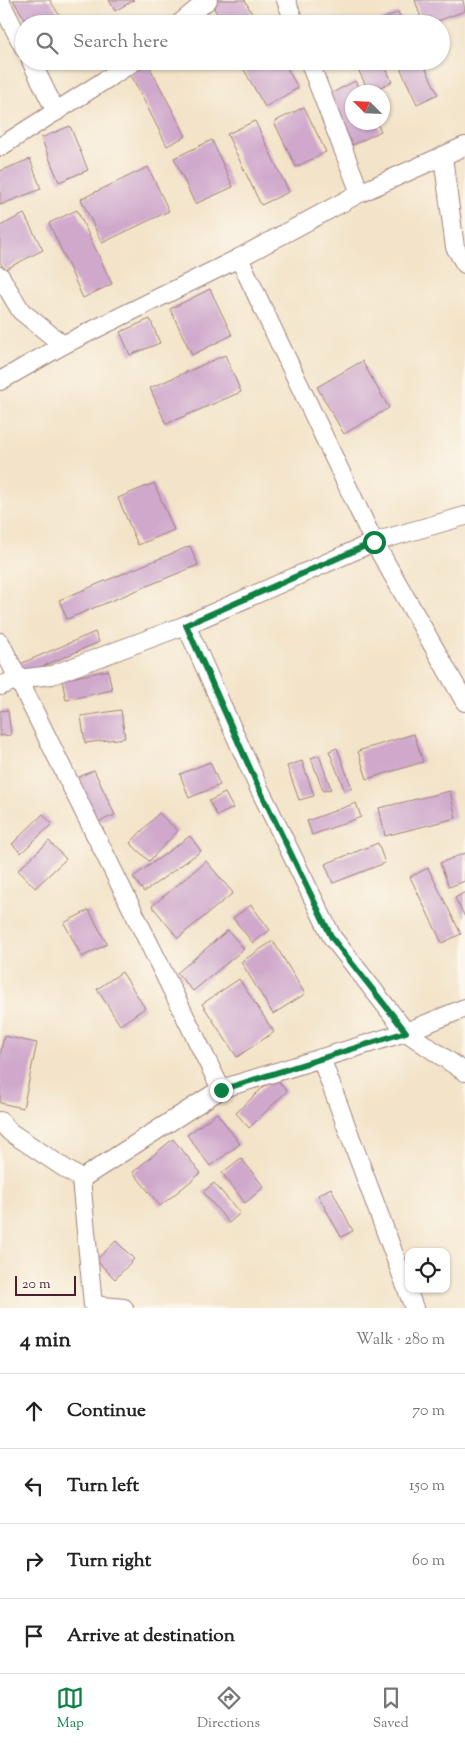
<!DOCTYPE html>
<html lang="en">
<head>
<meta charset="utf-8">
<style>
	body { margin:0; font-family:"Sorts Mill Goudy",serif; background:#f2f2f2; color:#222 }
	.controls { position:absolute; right:15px; bottom:15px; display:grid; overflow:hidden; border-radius:10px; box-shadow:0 1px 4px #0004 }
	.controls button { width:45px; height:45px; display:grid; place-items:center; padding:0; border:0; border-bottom:1px solid #e0e0e0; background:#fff; color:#222; font:25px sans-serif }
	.compass { position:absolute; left:345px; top:85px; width:45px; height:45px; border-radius:50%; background:#fff; box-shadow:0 1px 4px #0004; rotate:294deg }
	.scale { position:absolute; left:15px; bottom:12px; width:61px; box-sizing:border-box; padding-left:5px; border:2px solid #4a1f2b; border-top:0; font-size:14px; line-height:18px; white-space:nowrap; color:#4a1f2b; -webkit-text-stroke:4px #fbf7ec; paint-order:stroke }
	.stop { position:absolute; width:15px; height:15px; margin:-11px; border:4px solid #0b8043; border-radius:50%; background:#fff }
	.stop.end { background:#0b8043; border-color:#fff; box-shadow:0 1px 5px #0008 }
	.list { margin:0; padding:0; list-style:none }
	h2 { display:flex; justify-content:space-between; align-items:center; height:65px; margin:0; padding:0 20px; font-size:21px }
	h2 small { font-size:16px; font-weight:400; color:#767676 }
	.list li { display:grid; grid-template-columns:32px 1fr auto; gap:15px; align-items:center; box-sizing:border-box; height:75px; padding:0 20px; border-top:1px solid #e0e0e0 }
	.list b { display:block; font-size:19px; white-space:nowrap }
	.list em { font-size:16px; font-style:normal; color:#767676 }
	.icon { flex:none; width:28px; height:28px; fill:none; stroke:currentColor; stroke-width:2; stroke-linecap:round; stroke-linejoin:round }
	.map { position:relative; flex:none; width:465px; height:1308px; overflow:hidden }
	.search { position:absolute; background:#fff; box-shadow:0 1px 4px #0004; left:15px; right:15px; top:15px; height:55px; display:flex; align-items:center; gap:12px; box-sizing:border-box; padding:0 18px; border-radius:28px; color:#767676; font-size:19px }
	.sheet { height:365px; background:#fff }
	nav { display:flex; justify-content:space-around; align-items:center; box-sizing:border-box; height:70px; border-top:1px solid #e0e0e0; background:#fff; font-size:14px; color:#767676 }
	nav a { display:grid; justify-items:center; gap:2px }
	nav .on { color:#0b8043 }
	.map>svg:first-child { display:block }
	.building { fill:#cfa8cc }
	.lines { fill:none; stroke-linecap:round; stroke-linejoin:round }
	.street-casing { stroke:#9e817a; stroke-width:20 }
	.street { stroke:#fff; stroke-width:18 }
	.route { stroke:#0b8043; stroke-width:6 }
</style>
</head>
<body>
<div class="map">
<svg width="465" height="1308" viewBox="0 0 465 1308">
	<rect width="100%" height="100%" fill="#fbf7ec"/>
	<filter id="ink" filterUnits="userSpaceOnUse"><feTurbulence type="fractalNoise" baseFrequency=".02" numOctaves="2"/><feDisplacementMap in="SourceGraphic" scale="10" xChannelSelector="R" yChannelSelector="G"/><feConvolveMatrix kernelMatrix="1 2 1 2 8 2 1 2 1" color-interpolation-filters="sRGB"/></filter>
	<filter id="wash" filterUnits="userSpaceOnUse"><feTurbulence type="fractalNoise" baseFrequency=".0096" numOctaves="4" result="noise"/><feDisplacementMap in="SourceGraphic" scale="20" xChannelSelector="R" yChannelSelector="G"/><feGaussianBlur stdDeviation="1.12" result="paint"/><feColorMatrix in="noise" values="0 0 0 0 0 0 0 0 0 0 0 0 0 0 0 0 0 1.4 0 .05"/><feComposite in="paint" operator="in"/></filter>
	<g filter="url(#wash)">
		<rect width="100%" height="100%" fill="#f3e3c8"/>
		<g id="blocks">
			<g class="building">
				<polygon points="13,0 50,0 61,18 53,24 28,24"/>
				<polygon points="109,0 134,0 115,11"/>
				<polygon points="218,0 245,0 257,24 222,24 212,4"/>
				<polygon points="415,0 463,0 465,11 429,24 423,24"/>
				<polygon points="398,12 403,24 378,24 377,22"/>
				<polygon points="239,61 283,61 298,88 265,107"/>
				<polygon points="354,61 383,61 392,82 369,92"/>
				<polygon points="397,61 422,61 438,94 417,104"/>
				<polygon points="148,64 186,136 167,146 130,73"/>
				<polygon points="355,81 361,92 352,92 352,122 376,122 381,131 353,145 328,95"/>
				<polygon points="304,107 326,152 296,167 274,122"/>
				<polygon points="255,121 289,192 261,205 227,134"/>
				<polygon points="70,126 88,170 59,182 41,138"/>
				<polygon points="212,140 233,187 195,204 174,158"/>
				<polygon points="30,159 41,189 0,205 0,171"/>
				<polygon points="148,167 169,211 102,243 81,199"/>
				<polygon points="77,210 112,284 83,298 49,223"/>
				<polygon points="24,214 43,250 4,270 0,262 0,226"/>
				<polygon points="210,289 232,335 192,355 170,309"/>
				<polygon points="150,319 160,343 130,355 120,332"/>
				<polygon points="225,355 241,392 166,424 150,388"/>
				<polygon points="362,361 389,408 344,434 317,387"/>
				<polygon points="154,483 174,530 138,545 118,498"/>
				<polygon points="190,546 198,565 67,619 59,600"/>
				<polygon points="95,632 99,642 25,674 20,664"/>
				<polygon points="108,670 112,690 66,700 62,680"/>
				<polygon points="8,710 11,735 0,736 0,711"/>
				<polygon points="121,710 125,738 85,743 81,716"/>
				<polygon points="414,734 423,762 367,779 358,751"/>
				<polygon points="337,748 352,788 345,791 329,751"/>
				<polygon points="319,755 331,789 323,791 311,758"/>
				<polygon points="302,761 314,796 299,800 287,766"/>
				<polygon points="210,762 220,785 189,798 180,774"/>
				<polygon points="94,770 115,815 98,822 77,778"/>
				<polygon points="450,791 456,818 385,836 379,808"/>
				<polygon points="225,793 233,808 217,816 209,801"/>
				<polygon points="356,803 361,817 312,835 307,821"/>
				<polygon points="159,813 178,831 149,861 130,843"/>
				<polygon points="43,814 52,824 21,853 12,844"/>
				<polygon points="190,836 201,851 144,892 133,877"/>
				<polygon points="49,841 66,859 35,888 18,870"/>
				<polygon points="378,843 385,863 333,883 325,864"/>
				<polygon points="465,853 465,881 449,887 440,863"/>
				<polygon points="206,861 233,893 178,938 152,906"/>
				<polygon points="428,868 461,934 442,943 410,877"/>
				<polygon points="465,892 465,917 455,898"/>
				<polygon points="251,905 270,930 253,943 233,918"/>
				<polygon points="89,910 107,944 82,957 64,923"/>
				<polygon points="228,930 244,949 193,991 177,973"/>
				<polygon points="273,941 305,994 273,1014 241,962"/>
				<polygon points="122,972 145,1008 120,1025 97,989"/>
				<polygon points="239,979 274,1032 237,1057 202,1004"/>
				<polygon points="4,1036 37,1043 23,1108 0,1103 0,1056"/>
				<polygon points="274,1077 287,1091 249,1128 236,1113"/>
				<polygon points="217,1113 240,1144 210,1166 187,1135"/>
				<polygon points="173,1139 201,1173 160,1206 133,1172"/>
				<polygon points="241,1158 264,1187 245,1203 222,1173"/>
				<polygon points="214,1183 240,1213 229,1223 203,1192"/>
				<polygon points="331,1188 353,1231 341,1237 318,1195"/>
				<polygon points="116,1241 134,1259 115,1279 96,1260"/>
			</g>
		</g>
	</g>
	<g filter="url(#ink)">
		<use href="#blocks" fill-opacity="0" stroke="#9e817a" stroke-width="1"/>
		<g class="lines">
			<defs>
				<g id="street">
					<polyline points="286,0 295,24"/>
					<polyline points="0,1 24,48"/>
					<polyline points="179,24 208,0"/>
					<polyline points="31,61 56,112"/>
					<polyline points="309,61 360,193"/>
					<polyline points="0,147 135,61"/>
					<polyline points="443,157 455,247 465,264"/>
					<polyline points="239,258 374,542 465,702"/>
					<polyline points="0,276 21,311 63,345"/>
					<polyline points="0,381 63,345 239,258 360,193 465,146"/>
					<polyline points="186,625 257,784 332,937 406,1032 465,1072"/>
					<polyline points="0,642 221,1089"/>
					<polyline points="0,686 18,679 52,675 186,625 374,542 465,516"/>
					<polyline points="321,1058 414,1308"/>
					<polyline points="0,1121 10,1132 81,1179 93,1305 124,1308"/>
					<polyline points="81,1179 221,1089 406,1032 465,1008"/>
				</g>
			</defs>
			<use href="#street" class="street-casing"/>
			<use href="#street" class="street"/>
		</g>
	</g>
	<g class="lines" filter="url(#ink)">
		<polyline class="route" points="221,1090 406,1032 332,938 257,784 186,625 374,542"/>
	</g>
</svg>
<div class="controls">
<button><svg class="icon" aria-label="locate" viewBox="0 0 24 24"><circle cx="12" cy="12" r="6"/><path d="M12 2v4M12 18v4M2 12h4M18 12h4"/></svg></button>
</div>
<svg class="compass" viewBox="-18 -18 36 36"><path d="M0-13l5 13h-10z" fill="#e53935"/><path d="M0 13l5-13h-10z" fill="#767676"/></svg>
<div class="scale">20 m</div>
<div class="stop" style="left:374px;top:542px"></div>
<div class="stop end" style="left:221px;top:1090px"></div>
<div class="search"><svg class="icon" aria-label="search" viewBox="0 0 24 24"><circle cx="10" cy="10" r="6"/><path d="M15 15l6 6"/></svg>Search here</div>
</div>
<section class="sheet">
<h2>4 min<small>Walk · 280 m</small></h2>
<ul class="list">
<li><svg class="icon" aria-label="ahead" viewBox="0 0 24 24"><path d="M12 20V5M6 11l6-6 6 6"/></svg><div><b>Continue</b></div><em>70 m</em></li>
<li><svg class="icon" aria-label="left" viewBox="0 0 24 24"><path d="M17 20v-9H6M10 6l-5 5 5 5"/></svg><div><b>Turn left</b></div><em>150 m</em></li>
<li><svg class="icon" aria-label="right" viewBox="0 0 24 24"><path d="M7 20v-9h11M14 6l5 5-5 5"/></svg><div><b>Turn right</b></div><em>60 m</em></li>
<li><svg class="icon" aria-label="arrive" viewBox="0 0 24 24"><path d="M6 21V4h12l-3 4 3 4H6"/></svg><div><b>Arrive at destination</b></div></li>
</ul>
</section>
<nav>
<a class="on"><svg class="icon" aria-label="map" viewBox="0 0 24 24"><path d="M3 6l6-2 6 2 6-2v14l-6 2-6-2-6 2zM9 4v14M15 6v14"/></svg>Map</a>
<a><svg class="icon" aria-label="directions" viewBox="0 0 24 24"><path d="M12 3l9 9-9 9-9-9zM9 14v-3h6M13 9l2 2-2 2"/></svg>Directions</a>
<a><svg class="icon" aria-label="saved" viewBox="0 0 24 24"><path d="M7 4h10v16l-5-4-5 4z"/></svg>Saved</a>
</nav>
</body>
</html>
